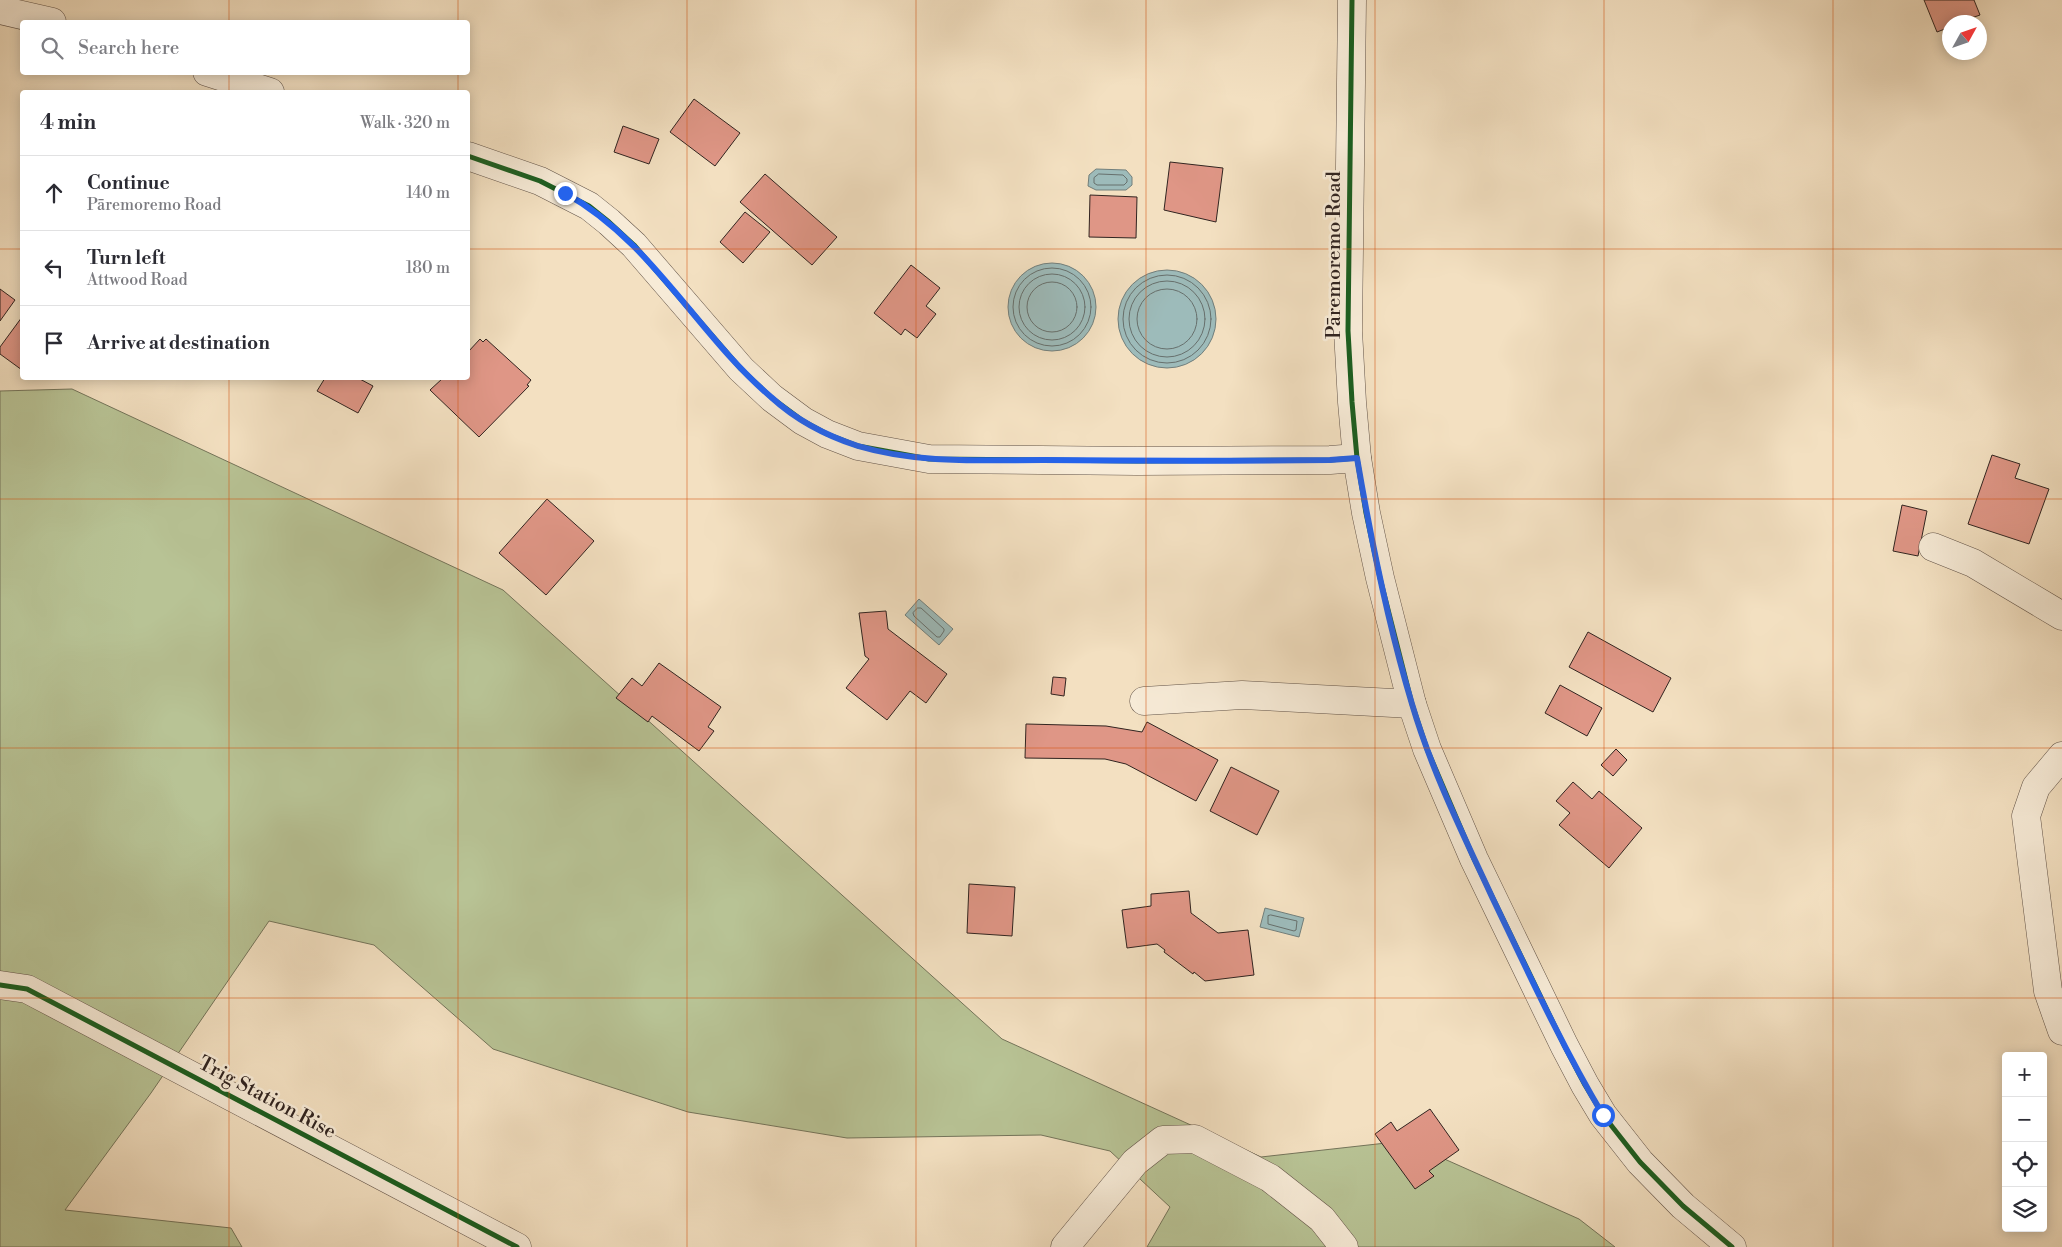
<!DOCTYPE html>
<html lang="en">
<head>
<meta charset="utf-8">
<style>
	body { margin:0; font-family:"Libre Bodoni",serif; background:#f2f2f3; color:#2b2b33 }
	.controls { position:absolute; right:15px; bottom:15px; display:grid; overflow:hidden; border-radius:5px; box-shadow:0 2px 12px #0003 }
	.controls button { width:45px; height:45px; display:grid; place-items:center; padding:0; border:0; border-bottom:1px solid #e1e1e2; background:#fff; color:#2b2b33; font:25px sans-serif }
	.compass { position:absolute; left:1942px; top:15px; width:45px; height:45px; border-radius:50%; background:#fff; box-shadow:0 2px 12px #0003; rotate:50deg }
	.stop { position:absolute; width:15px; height:15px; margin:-11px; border:4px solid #2563eb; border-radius:50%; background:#fff }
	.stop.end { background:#2563eb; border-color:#fff; box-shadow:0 1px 5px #0008 }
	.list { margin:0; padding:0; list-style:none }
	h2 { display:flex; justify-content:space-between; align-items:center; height:65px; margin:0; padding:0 20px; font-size:21px }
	h2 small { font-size:16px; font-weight:400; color:#7c7c81 }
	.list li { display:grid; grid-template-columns:32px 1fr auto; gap:15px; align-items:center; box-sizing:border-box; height:75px; padding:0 20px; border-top:1px solid #e1e1e2 }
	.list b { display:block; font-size:19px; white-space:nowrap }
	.list p { margin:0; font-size:16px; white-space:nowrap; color:#7c7c81 }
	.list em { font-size:16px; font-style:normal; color:#7c7c81 }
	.icon { flex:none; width:28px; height:28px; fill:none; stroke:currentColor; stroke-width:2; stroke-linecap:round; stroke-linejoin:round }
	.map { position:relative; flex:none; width:2062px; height:1247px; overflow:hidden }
	.search { position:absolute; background:#fff; box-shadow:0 2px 12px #0003; left:20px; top:20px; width:450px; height:55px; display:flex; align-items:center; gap:12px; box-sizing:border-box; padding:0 18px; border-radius:5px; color:#7c7c81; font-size:19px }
	.panel { position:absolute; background:#fff; box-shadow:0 2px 12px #0003; left:20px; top:90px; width:450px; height:290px; border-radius:5px }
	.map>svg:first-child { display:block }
	.green { fill:#b8c395; stroke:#74745a }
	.water { fill:#9dbbba; stroke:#727f7c }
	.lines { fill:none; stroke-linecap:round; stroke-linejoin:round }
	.shore { stroke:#67706d; stroke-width:1 }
	.building { fill:#df9686; stroke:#312420 }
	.minor-casing { stroke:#625348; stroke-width:29 }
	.minor { stroke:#f7ebd7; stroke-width:28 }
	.cycleway-casing { stroke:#f7ebd7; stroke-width:8 }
	.cycleway { stroke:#1b5e20; stroke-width:5 }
	.route { stroke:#2563eb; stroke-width:6 }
	.grid { fill:none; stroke:#d6540e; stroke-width:1; stroke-opacity:0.55 }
	.labels { text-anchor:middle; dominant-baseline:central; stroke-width:5; stroke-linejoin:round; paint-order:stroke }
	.street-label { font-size:20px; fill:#312420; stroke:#f7ebd7 }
</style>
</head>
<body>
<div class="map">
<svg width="2062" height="1247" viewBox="0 0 2062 1247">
	<rect width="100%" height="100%" fill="#f3e0c1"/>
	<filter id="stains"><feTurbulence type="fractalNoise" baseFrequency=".004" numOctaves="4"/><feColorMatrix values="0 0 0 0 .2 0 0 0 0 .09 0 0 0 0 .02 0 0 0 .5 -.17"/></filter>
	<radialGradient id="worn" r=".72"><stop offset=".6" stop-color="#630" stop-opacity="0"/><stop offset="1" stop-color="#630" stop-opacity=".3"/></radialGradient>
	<polygon class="green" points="72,389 503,590 1002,1039 1261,1157 1404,1141 1579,1219 1615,1247 1147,1247 1170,1207 1110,1151 1041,1135 847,1138 688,1112 493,1049 374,945 269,921 151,1093 65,1210 231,1228 242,1247 0,1247 0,391"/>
	<g class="water">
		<polygon points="1096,169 1126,170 1132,177 1132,185 1126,190 1096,190 1088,186 1089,175"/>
		<circle cx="1052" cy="307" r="44"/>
		<circle cx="1167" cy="319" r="49"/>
		<polygon points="919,599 953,629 939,645 905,615"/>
		<polygon points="1265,908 1304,918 1299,937 1260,927"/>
	</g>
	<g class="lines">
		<g class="shore">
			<polygon points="1099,174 1123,175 1127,179 1127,182 1124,185 1097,185 1094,183 1094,178"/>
			<circle cx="1052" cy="307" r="39"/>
			<circle cx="1052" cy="307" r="33"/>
			<circle cx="1167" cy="319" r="44"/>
			<circle cx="1167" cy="319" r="38"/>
			<circle cx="1052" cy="307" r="25"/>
			<circle cx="1167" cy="319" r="30"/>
			<polygon points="918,608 921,608 944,629 944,631 940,637 937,637 914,616 913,613"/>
			<polygon points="1271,915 1297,921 1296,930 1294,931 1268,924 1268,916"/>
		</g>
	</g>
	<g class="building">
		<polygon points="1924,0 1974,0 1980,15 1960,22 1950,22 1950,27 1937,32"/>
		<polygon points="694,99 740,133 715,166 670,132"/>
		<polygon points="623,126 659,139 649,164 614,152"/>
		<polygon points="1170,162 1223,168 1216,222 1164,210"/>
		<polygon points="765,174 837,237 812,265 740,202"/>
		<polygon points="1090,195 1137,197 1136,238 1089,237"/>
		<polygon points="745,212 770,232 743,263 720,242"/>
		<polygon points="911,265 940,288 926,306 936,314 917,338 905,329 901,335 874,313"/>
		<polygon points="0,289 15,300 0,321"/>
		<polygon points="22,317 22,370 0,354 0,347"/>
		<polygon points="480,339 483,342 486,339 531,380 527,385 529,386 479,437 430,390 443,378 468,378 468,352"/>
		<polygon points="325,378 358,378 373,386 358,413 317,391"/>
		<polygon points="1992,455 2020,464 2015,478 2049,489 2029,544 1968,524"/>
		<polygon points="547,499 594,541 546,595 499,553"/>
		<polygon points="1902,505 1927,511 1918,556 1893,551"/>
		<polygon points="886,611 888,629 947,674 926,703 910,691 887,720 846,688 869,659 865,656 859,613"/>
		<polygon points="1588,632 1671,678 1653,712 1569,667"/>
		<polygon points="659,663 721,707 708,727 714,731 699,751 652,716 648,722 616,698 632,678 642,686"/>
		<polygon points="1053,677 1066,678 1064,696 1051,694"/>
		<polygon points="1560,685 1602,708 1587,736 1545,713"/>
		<polygon points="1147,722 1218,760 1196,801 1126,764 1105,759 1025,758 1026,724 1106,726 1142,732"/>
		<polygon points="1616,749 1627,760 1613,776 1601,765"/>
		<polygon points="1231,767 1279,791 1257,835 1210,811"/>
		<polygon points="1573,782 1592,799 1599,791 1642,828 1609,868 1559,825 1570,813 1556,801"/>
		<polygon points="969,884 1015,887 1012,936 967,933"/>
		<polygon points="1189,891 1191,913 1218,933 1248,930 1254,975 1205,981 1194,972 1193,974 1164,952 1165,950 1157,944 1127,948 1122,910 1151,906 1151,894"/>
		<polygon points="1430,1109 1459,1150 1429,1171 1434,1176 1415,1189 1375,1134 1391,1122 1397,1131"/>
	</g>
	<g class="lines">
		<defs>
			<g id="minor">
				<polyline points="1352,0 1348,331 1352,402 1357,458 1366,513 1380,578 1412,704 1427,749 1474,859 1564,1045 1585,1085 1603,1115 1640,1162 1683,1206 1732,1247"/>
				<polyline points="0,10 52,22"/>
				<polyline points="207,72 270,92"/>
				<polyline points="468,156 540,181 589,206 609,222 634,245 741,369 772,398 803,421 827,434 858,446 929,459 1137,461 1330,460 1357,458"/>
				<polyline points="1933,547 1973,563 2062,616"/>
				<polyline points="1144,701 1242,695 1412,704"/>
				<polyline points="2062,756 2036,787 2026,816 2048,991 2062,1031"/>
				<polyline points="0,985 27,989 517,1247"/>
				<polyline points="1065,1247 1135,1162 1163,1140 1195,1139 1270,1178 1322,1219 1344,1247"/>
			</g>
		</defs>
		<use href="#minor" class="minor-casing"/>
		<use href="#minor" class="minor"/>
		<defs>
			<g id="cycleway">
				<polyline points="1352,0 1348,331 1352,402 1357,458 1366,513 1380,578 1412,704 1427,749 1474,859 1564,1045 1585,1085 1603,1115 1640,1162 1683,1206 1732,1247"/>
				<polyline points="468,156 540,181 589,206 609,222 634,245 741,369 772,398 803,421 827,434 858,446 929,459 1137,461 1330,460 1357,458"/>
				<polyline points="0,985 27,989 517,1247"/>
			</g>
		</defs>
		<use href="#cycleway" class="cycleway-casing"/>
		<use href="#cycleway" class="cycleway"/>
	</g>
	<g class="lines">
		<path class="route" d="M565 193C652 241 697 334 771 397 795 419 827 436 858 446 918 464 981 460 1043 460 1139 461 1235 461 1330 460L1357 458C1371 540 1388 624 1412 704 1432 772 1464 836 1493 899 1528 972 1562 1046 1603 1115"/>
	</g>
	<path class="grid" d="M229 0V22M458 0V22M687 0V1247M916 0V1247M1146 0V1247M1375 0V1247M1604 0V1247M1833 0V1247M229 72V92M458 72V92M0 249H22M468 249H2062M229 378V1247M458 378V1247M0 499H2062M0 748H2062M0 998H2062"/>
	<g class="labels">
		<g class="street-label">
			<text transform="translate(1334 255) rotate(-90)">Pāremoremo Road</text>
			<text transform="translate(267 1098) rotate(28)">Trig Station Rise</text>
		</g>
	</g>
	<rect width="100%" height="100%" filter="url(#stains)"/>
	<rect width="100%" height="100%" fill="url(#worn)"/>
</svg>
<div class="controls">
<button>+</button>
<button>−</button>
<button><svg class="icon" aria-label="locate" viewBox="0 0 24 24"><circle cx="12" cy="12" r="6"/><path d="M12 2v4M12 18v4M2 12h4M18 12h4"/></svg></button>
<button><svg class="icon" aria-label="layers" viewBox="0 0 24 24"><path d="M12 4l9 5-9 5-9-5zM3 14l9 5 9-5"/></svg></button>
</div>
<svg class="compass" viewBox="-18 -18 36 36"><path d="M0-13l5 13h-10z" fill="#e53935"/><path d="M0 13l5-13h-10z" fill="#7c7c81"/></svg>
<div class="stop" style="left:1603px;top:1115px"></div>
<div class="stop end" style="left:565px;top:193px"></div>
<div class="search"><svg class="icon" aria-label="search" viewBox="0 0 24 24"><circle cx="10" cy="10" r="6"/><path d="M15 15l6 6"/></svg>Search here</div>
<section class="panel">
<h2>4 min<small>Walk · 320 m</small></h2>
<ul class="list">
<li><svg class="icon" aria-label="ahead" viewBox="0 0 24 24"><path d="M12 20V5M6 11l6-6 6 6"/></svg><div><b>Continue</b><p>Pāremoremo Road</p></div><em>140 m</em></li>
<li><svg class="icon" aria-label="left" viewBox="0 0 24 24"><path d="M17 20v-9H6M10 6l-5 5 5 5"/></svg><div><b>Turn left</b><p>Attwood Road</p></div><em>180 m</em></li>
<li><svg class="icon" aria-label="arrive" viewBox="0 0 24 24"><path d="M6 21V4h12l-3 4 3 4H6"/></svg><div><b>Arrive at destination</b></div></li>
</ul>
</section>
</div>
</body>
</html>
